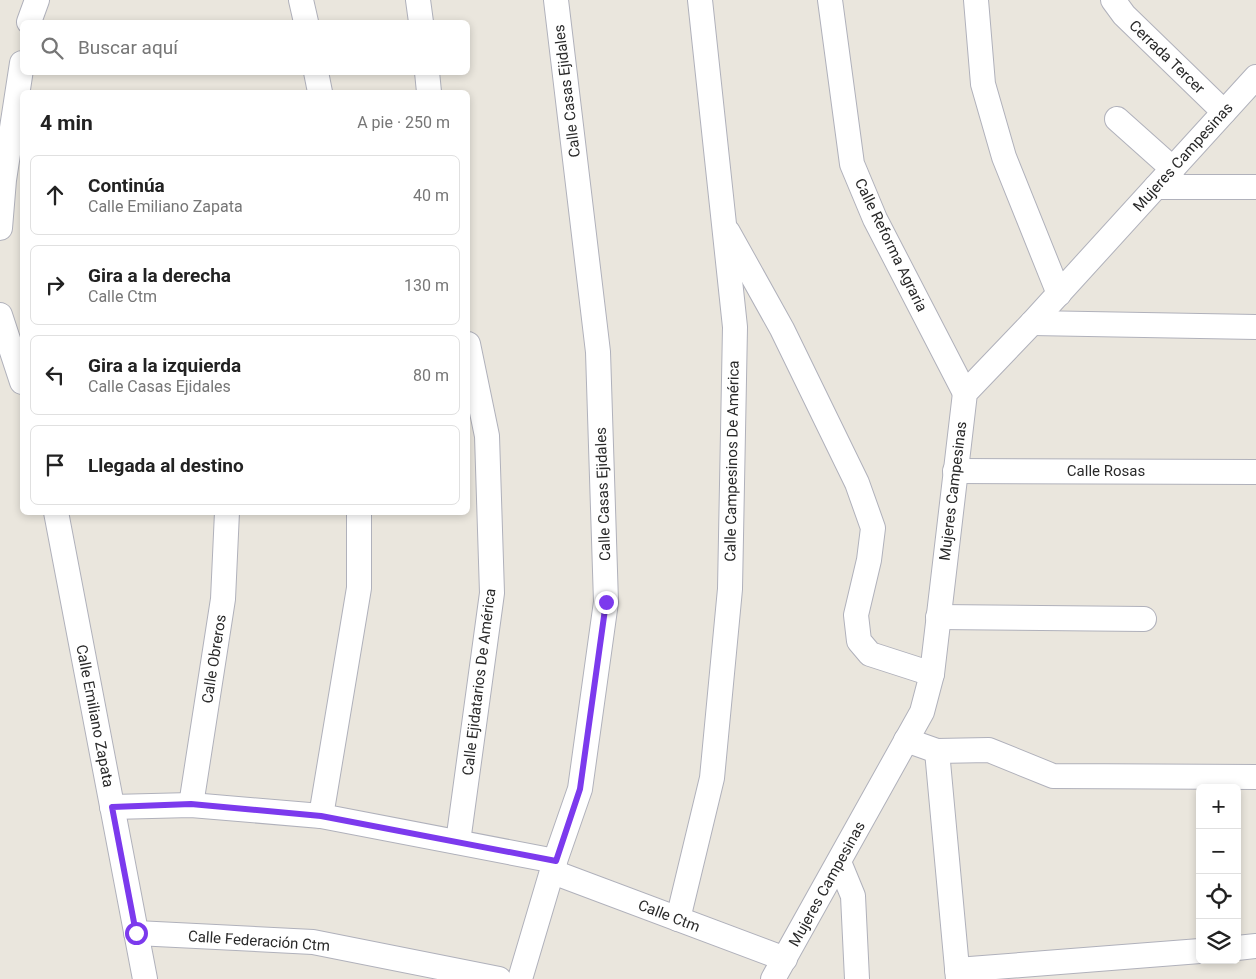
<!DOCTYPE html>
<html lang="es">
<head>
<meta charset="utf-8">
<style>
	body { margin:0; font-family:Roboto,sans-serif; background:#f2f2f2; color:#222 }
	.controls { position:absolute; right:15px; bottom:15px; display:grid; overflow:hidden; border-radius:8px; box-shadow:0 2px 8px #0003 }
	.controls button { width:45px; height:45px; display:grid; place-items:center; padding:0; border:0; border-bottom:1px solid #e0e0e0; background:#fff; color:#222; font:25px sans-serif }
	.stop { position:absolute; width:15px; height:15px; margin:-11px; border:4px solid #7c3aed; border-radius:50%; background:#fff }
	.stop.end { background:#7c3aed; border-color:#fff; box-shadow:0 1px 5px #0008 }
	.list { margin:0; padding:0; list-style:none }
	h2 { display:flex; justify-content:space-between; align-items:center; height:65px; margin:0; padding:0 20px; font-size:21px }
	h2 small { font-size:16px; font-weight:400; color:#767676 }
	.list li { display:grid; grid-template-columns:32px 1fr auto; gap:15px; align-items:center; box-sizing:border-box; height:80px; margin:0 10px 10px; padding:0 10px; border:1px solid #e0e0e0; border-radius:8px }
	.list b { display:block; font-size:19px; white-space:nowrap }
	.list p { margin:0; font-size:16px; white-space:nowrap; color:#767676 }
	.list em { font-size:16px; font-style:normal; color:#767676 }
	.icon { flex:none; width:28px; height:28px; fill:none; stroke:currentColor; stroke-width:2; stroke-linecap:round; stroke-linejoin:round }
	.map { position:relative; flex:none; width:1256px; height:979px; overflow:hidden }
	.search { position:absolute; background:#fff; box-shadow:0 2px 8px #0003; left:20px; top:20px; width:450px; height:55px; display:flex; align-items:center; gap:12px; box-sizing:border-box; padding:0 18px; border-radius:8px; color:#767676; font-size:19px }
	.panel { position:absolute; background:#fff; box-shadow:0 2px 8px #0003; left:20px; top:90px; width:450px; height:425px; border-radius:8px }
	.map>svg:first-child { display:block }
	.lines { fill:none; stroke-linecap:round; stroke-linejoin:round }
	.street-casing { stroke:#b0b1bb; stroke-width:26 }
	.street { stroke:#fff; stroke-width:24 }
	.route { stroke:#7c3aed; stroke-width:6 }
	.labels { text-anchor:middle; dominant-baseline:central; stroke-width:4; stroke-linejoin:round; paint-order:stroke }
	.street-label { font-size:15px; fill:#292929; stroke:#fff }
</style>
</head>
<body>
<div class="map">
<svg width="1256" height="979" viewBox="0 0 1256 979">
	<rect width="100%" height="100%" fill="#eae6dd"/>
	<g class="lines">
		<defs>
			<g id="street">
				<polyline points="301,0 306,22"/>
				<polyline points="418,0 421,22"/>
				<polyline points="830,0 852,164 875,219 965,393"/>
				<polyline points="976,0 983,84 1004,157 1059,294"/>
				<polyline points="1113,0 1124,15 1224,112"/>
				<polyline points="29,22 37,0"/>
				<polyline points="316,72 320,92"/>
				<polyline points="427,72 429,92"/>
				<polyline points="1117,119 1173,169"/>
				<polyline points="1156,187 1256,187"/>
				<polyline points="0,228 4,180 22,63"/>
				<polyline points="728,232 782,329 857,483 873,528 869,560 856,615 859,641 870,654 932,674"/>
				<polyline points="0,315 22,382"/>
				<polyline points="1032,323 1256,327"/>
				<polyline points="955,471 1256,472"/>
				<polyline points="56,512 145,979"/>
				<polyline points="938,617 1144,619"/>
				<polyline points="906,740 937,751 989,750 1053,776 1256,777"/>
				<polyline points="937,751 958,979"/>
				<polyline points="191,805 223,599 227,512"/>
				<polyline points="112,807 191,805 321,816 555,861"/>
				<polyline points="321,816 359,588 359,512"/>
				<polyline points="458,842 492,593 487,436 468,344"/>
				<polyline points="839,862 853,896 857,979"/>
				<polyline points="553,872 785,959"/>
				<polyline points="678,919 712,778 730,589 735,327 700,0"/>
				<polyline points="136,933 313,942 499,979"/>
				<polyline points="1237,948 1256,946"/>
				<polyline points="957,970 1200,951"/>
				<polyline points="520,979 555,861 580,789 606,602 598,352 556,0"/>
				<polyline points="773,979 922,712 932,674 965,393 1032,323 1256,77"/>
			</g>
		</defs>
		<use href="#street" class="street-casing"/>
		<use href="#street" class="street"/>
	</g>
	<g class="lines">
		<polyline class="route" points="136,933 112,807 191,804 321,816 556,861 580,789 606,602"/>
	</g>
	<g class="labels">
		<g class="street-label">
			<text transform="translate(1167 57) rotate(44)">Cerrada Tercer</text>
			<text transform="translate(567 91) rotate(-97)">Calle Casas Ejidales</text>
			<text transform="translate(1183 157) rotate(-48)">Mujeres Campesinas</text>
			<text transform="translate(891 245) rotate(64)">Calle Reforma Agraria</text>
			<text transform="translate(732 461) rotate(-89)">Calle Campesinos De América</text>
			<text x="1106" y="471">Calle Rosas</text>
			<text transform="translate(953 491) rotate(-83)">Mujeres Campesinas</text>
			<text transform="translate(603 494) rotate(-92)">Calle Casas Ejidales</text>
			<text transform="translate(214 659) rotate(-81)">Calle Obreros</text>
			<text transform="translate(479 682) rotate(-83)">Calle Ejidatarios De América</text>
			<text transform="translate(95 716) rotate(79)">Calle Emiliano Zapata</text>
			<text transform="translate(827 884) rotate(-61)">Mujeres Campesinas</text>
			<text transform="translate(669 916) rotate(21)">Calle Ctm</text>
			<text transform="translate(259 941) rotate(4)">Calle Federación Ctm</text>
		</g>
	</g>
</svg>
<div class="controls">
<button>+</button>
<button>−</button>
<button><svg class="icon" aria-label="locate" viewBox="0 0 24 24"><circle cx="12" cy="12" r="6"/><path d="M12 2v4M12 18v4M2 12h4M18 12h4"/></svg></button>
<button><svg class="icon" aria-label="layers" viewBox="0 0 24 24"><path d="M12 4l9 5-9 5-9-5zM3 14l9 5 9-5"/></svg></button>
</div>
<div class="stop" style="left:136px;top:933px"></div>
<div class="stop end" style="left:606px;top:602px"></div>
<div class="search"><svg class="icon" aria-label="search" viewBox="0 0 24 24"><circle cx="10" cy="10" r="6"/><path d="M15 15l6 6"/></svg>Buscar aquí</div>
<section class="panel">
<h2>4 min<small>A pie · 250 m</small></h2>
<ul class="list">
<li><svg class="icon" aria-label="ahead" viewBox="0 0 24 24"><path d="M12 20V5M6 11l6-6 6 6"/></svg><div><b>Continúa</b><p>Calle Emiliano Zapata</p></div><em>40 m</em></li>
<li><svg class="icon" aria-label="right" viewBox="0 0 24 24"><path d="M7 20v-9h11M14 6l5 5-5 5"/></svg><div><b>Gira a la derecha</b><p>Calle Ctm</p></div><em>130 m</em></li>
<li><svg class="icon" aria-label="left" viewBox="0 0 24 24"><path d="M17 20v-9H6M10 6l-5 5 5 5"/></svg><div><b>Gira a la izquierda</b><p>Calle Casas Ejidales</p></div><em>80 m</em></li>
<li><svg class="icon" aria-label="arrive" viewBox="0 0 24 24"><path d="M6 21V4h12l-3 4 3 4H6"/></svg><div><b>Llegada al destino</b></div></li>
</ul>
</section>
</div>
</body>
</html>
